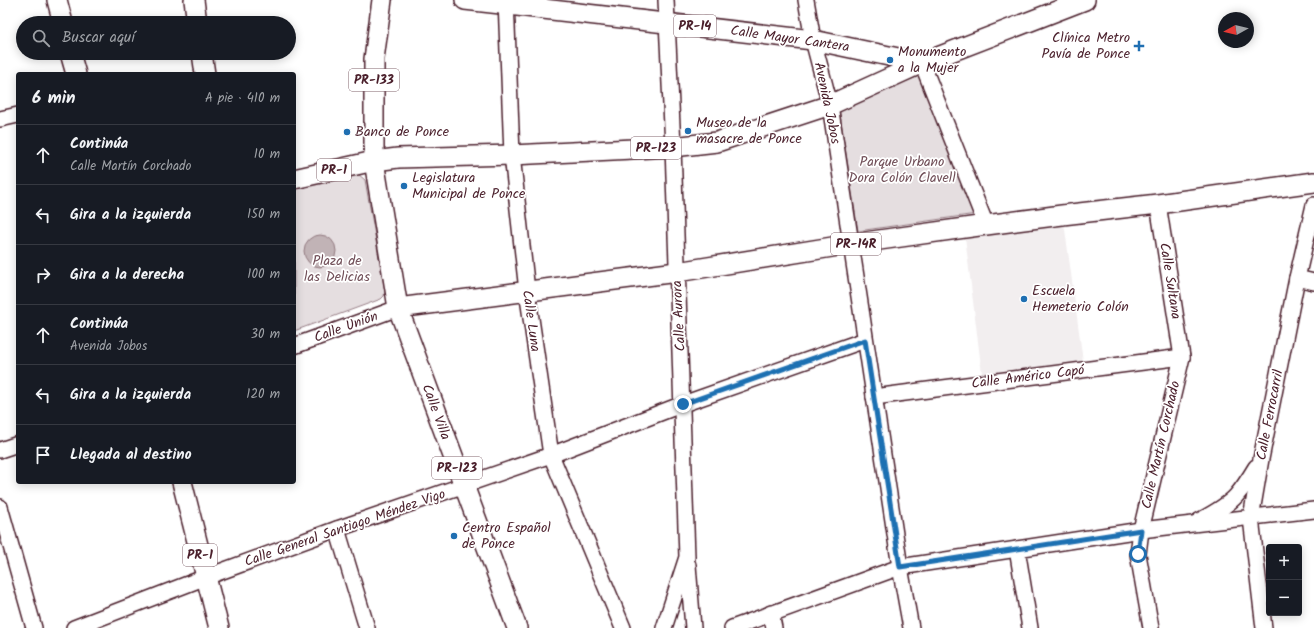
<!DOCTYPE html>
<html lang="es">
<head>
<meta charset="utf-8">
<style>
	body { margin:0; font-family:Kalam,sans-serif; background:#20242c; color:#f1f3f6 }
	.controls { position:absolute; right:12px; bottom:12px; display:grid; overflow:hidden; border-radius:4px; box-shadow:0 2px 10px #0003 }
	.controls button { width:36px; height:36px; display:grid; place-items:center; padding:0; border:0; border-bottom:1px solid #363941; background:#171b24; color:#f1f3f6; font:20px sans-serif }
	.compass { position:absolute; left:1218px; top:12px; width:36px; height:36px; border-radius:50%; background:#171b24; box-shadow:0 2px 10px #0003; rotate:262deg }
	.stop { position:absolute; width:12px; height:12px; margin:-9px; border:3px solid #1f6fb2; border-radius:50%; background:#fff }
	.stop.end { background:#1f6fb2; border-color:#fff; box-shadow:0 1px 4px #0008 }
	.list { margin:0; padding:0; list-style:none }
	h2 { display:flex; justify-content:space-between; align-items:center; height:52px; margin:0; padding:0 16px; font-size:17px }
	h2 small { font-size:13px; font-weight:400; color:#9ea1a6 }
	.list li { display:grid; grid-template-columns:26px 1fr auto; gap:12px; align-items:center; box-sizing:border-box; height:60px; padding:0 16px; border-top:1px solid #363941 }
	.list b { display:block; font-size:15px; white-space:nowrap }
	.list p { margin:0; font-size:13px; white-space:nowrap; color:#9ea1a6 }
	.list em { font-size:13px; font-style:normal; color:#9ea1a6 }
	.icon { flex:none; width:22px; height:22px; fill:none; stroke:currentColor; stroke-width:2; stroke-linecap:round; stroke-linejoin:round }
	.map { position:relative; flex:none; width:1314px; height:628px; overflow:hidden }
	.search { position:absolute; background:#171b24; box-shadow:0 2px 10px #0003; left:16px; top:16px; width:280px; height:44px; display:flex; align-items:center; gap:10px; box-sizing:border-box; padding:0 14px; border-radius:22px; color:#9ea1a6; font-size:15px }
	.panel { position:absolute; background:#171b24; box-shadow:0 2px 10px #0003; left:16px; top:72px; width:280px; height:412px; border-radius:4px }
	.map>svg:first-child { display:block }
	.built { fill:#f2eeef }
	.green { fill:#e5dee0; stroke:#987e86 }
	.water { fill:#c1b3b6; stroke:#91787e }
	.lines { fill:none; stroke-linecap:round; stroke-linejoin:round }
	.minor-casing { stroke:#4a1f2b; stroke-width:18 }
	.major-casing { stroke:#4a1f2b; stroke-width:22 }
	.minor { stroke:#fff; stroke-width:15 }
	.major { stroke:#fff; stroke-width:19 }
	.route { stroke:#1f6fb2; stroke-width:5 }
	.poi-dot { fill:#1f6fb2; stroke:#fff; stroke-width:1.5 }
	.labels { text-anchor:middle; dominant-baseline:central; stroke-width:3.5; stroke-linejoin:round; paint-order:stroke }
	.shield { fill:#fff; stroke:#80626b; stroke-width:1 }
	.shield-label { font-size:13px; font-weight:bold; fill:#4a1f2b }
	.poi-label { font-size:14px; fill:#4a1f2b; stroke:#fff; text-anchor:start }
	.street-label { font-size:14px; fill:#4a1f2b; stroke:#fff }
	.park-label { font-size:14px; fill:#714f58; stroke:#fff }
</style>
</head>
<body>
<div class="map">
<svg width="1314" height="628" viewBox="0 0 1314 628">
	<rect width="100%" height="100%" fill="#fff"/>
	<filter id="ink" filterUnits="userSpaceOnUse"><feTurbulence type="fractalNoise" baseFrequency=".025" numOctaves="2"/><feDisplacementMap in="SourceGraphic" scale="8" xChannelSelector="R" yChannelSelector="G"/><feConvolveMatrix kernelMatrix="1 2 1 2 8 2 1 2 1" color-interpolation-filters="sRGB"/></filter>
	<g filter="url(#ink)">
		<polygon class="built" points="1064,222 1083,361 982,374 965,237"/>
		<g class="green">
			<polygon points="922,75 976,214 858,231 839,108"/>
			<polygon points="358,174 365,180 385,291 384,296 381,299 294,331 294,188"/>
		</g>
		<circle class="water" cx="320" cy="251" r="16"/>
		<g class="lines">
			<defs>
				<g id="minor">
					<polyline points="506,0 512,155 527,291 551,455 623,628"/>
					<polyline points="806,0 813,40 830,105 900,567 911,628"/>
					<polyline points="922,63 986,225"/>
					<polyline points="0,119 18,115"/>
					<polyline points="1297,278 1314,282"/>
					<polyline points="294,346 398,308"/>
					<polyline points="874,397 1182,357"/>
					<polyline points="0,450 18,444"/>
					<polyline points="0,507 34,628"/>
					<path d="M1199 521C1212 514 1227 506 1236 496 1244 487 1250 477 1256 467"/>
					<polyline points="337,529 367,628"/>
					<polyline points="1017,549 1030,628"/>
					<polyline points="688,565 693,628"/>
					<polyline points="771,613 774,628"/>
					<polyline points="74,628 206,577 337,529 551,455 683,404 865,340"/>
					<polyline points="664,628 687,557 673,147 666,0"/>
					<polyline points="732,628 900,567 1141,530 1314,510"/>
					<polyline points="1151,628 1138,554 1141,530 1182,357 1158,204"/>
					<polyline points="1264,628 1251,518 1261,459 1297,278 1314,205"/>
				</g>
				<g id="major">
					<polyline points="57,0 63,23"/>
					<polyline points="194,0 197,23"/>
					<polyline points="382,0 374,59 374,161 398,308 517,628"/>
					<polyline points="465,0 813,40 922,63"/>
					<polyline points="70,53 76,74"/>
					<polyline points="202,53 205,74"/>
					<polyline points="294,179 374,161 398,158 512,155 673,147 717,142 830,105 922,63 1085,0"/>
					<polyline points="398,308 677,272 851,244 986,225 1062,215 1158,204 1314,182"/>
					<polyline points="182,482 219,628"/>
				</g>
			</defs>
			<use href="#minor" class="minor-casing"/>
			<use href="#major" class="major-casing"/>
			<use href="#minor" class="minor"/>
			<use href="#major" class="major"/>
		</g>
	</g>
	<g class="lines" filter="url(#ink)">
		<polyline class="route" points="683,404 865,340 900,567 1141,530 1138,554"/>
	</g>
	<g class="poi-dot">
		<path d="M1137 40h4v4h4v4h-4v4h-4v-4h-4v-4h4z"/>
		<circle cx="890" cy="60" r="4"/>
		<circle cx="688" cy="131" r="4"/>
		<circle cx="347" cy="132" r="4"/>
		<circle cx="404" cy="186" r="4"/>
		<circle cx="1024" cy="299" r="4"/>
		<circle cx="454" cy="536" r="4"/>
	</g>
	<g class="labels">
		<g class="shield">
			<rect x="674" y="15" width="42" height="22" rx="3"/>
			<rect x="349" y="69" width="50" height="22" rx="3"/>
			<rect x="631" y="137" width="50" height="22" rx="3"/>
			<rect x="317" y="159" width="34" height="22" rx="3"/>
			<rect x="831" y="233" width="50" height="22" rx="3"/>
			<rect x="432" y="457" width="50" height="22" rx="3"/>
			<rect x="183" y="544" width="34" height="22" rx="3"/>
		</g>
		<g class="shield-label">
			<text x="695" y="26">PR-14</text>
			<text x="374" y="80">PR-133</text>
			<text x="656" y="148">PR-123</text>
			<text x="334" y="170">PR-1</text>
			<text x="856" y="244">PR-14R</text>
			<text x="457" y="468">PR-123</text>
			<text x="200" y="555">PR-1</text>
		</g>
		<g class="poi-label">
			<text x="1130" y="38" text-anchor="end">Clínica Metro<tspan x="1130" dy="16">Pavía de Ponce</tspan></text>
			<text x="898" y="52">Monumento<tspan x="898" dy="16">a la Mujer</tspan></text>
			<text x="696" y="123">Museo de la<tspan x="696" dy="16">masacre de Ponce</tspan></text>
			<text x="355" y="132">Banco de Ponce</text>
			<text x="412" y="178">Legislatura<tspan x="412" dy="16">Municipal de Ponce</tspan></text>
			<text x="1032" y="291">Escuela<tspan x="1032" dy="16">Hemeterio Colón</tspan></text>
			<text x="462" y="528">Centro Español<tspan x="462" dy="16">de Ponce</tspan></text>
		</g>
		<g class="street-label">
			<text transform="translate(790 39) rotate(8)">Calle Mayor Cantera</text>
			<text transform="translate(827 103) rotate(78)">Avenida Jobos</text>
			<text transform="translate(1170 281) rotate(81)">Calle Sultana</text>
			<text transform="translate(679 316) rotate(-93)">Calle Aurora</text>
			<text transform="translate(531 321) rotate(82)">Calle Luna</text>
			<text transform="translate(346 327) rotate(-20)">Calle Unión</text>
			<text transform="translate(1028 377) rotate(-7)">Calle Américo Capó</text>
			<text transform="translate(436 412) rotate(70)">Calle Villa</text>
			<text transform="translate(1270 415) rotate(-79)">Calle Ferrocarril</text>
			<text transform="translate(1161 445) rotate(-77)">Calle Martín Corchado</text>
			<text transform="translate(345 528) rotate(-19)">Calle General Santiago Méndez Vigo</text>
		</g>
		<g class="park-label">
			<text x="902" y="162">Parque Urbano<tspan x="902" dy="16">Dora Colón Clavell</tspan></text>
			<text x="337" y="261">Plaza de<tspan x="337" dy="16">las Delicias</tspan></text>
		</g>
	</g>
</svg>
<div class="controls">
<button>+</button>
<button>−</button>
</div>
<svg class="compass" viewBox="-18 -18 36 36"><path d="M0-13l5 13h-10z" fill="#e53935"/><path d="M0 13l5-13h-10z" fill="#9ea1a6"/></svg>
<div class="stop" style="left:1138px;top:554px"></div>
<div class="stop end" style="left:683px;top:404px"></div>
<div class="search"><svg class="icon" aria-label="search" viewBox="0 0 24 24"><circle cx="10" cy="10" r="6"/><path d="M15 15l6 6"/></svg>Buscar aquí</div>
<section class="panel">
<h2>6 min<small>A pie · 410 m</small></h2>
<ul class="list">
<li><svg class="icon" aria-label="ahead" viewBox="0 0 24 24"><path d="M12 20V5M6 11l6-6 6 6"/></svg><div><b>Continúa</b><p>Calle Martín Corchado</p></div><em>10 m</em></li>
<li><svg class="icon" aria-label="left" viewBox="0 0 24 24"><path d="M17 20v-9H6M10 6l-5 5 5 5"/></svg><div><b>Gira a la izquierda</b></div><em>150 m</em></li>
<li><svg class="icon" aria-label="right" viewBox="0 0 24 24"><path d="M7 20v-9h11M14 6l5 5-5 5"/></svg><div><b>Gira a la derecha</b></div><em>100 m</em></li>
<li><svg class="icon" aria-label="ahead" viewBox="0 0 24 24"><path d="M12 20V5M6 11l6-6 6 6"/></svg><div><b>Continúa</b><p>Avenida Jobos</p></div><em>30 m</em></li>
<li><svg class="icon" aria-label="left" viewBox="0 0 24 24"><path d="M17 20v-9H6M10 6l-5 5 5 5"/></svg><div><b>Gira a la izquierda</b></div><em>120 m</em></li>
<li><svg class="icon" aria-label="arrive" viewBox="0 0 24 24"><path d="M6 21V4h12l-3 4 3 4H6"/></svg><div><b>Llegada al destino</b></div></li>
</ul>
</section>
</div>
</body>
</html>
